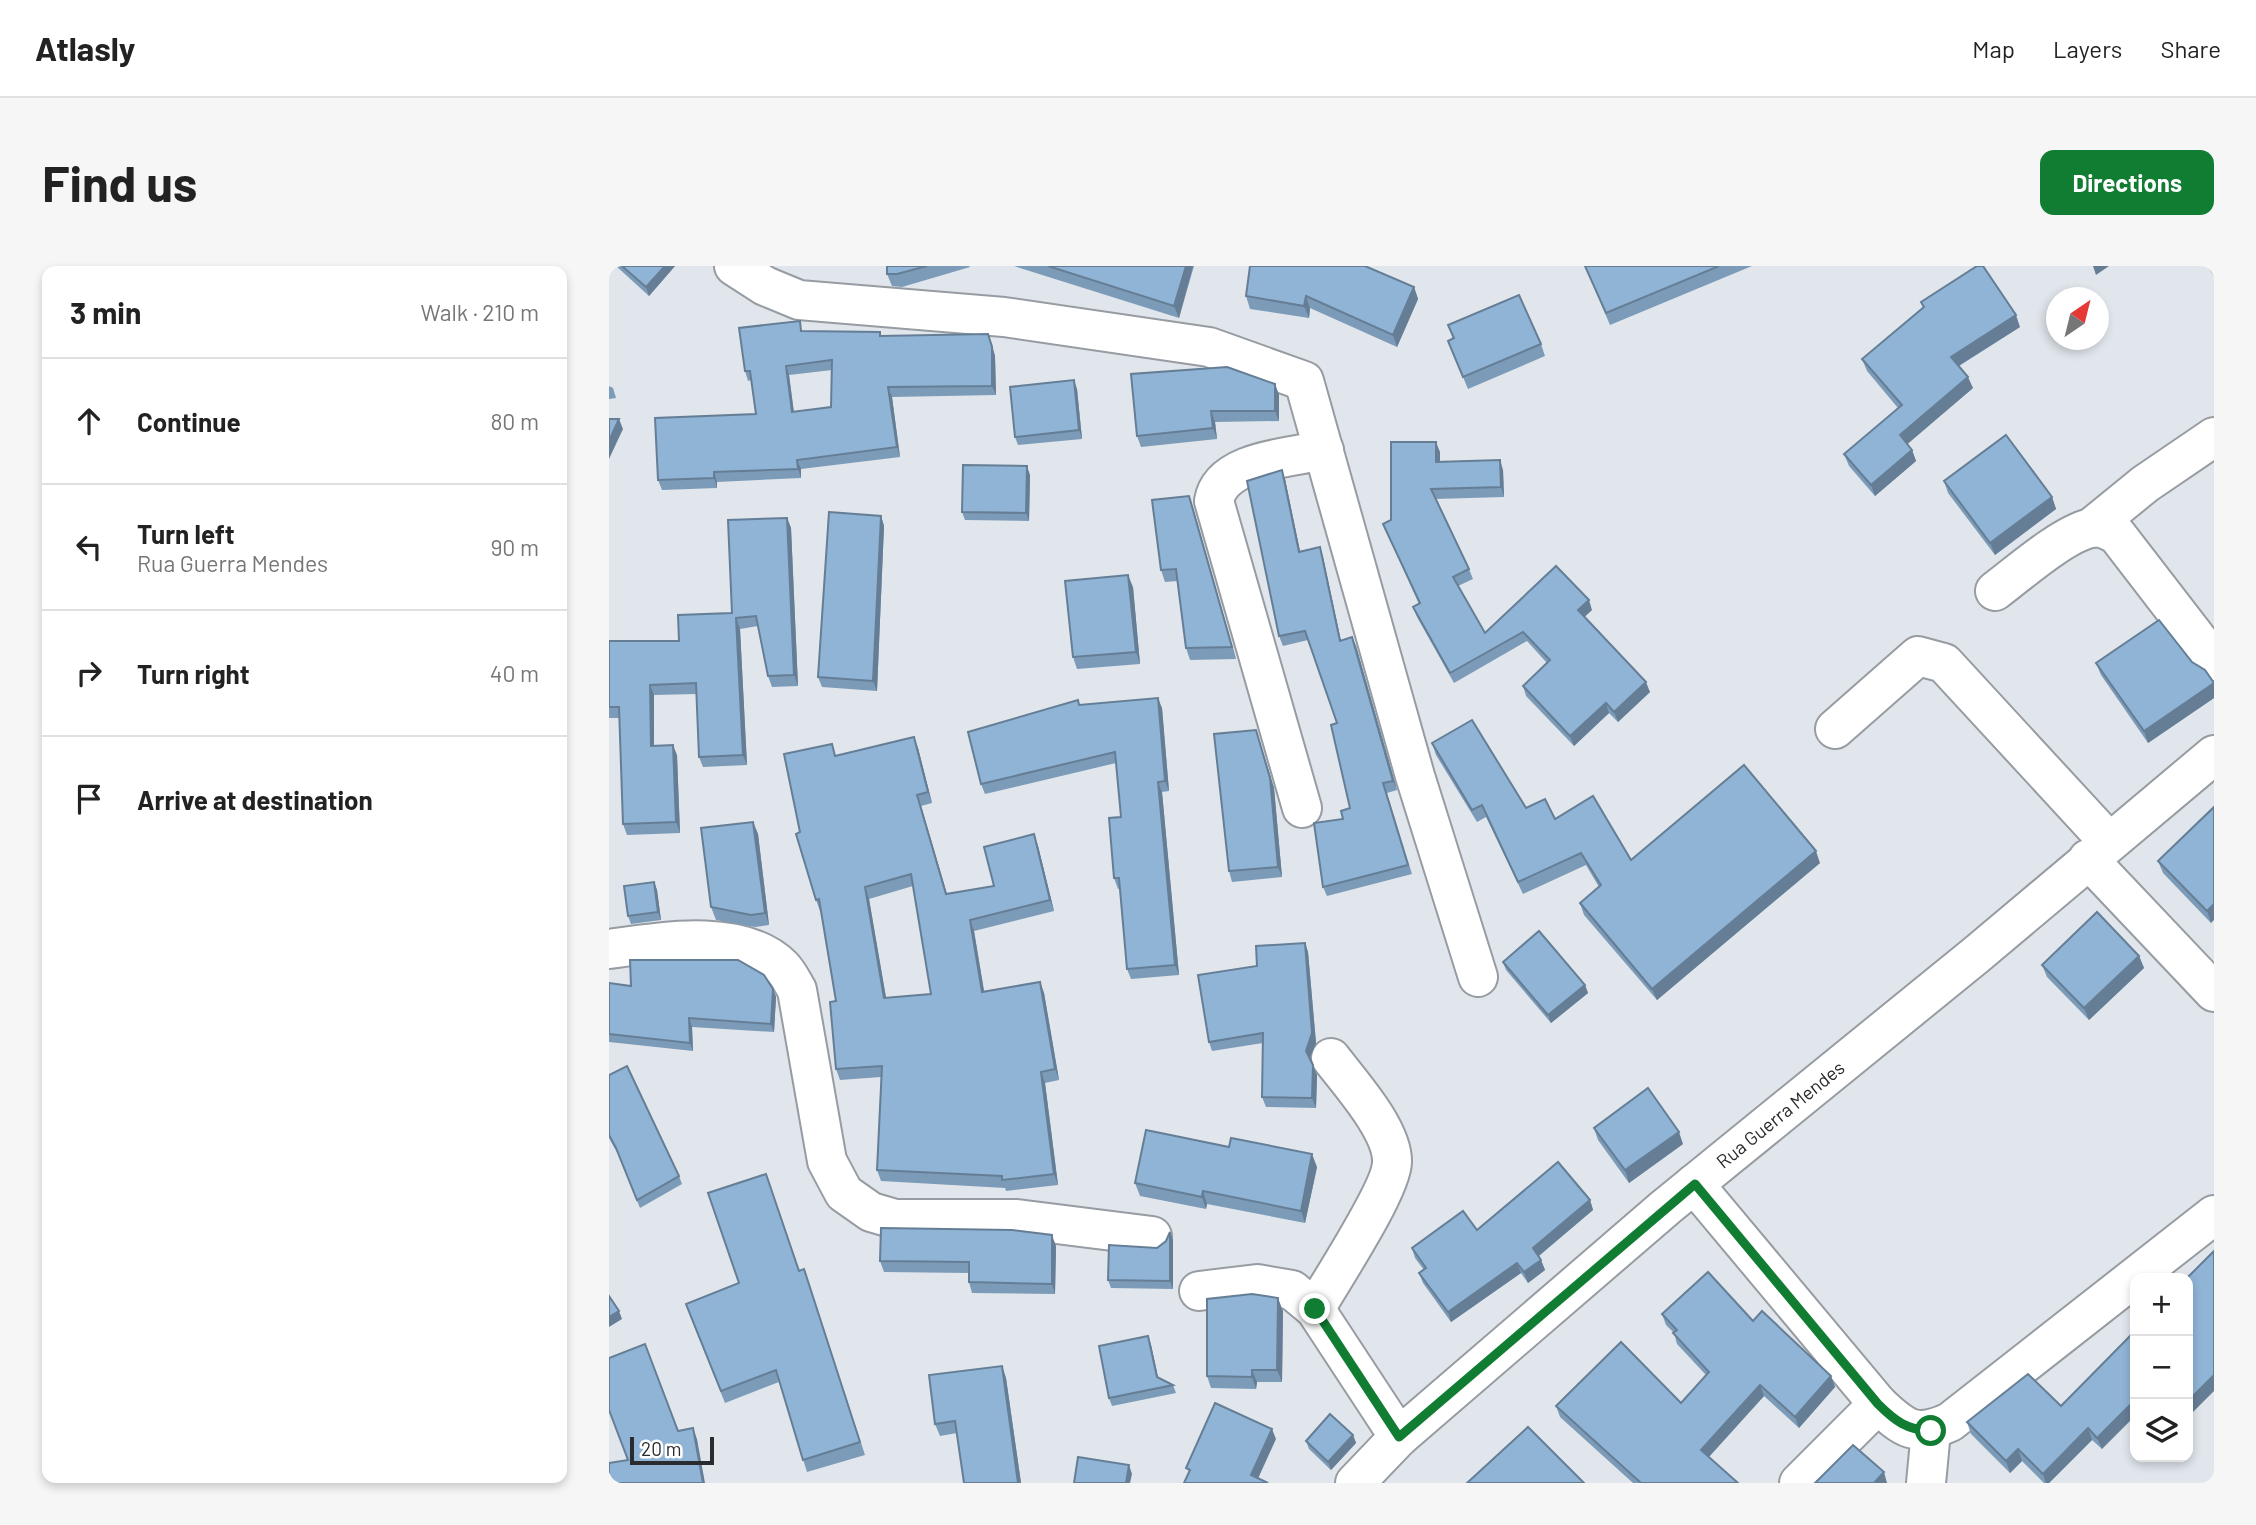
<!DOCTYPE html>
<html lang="en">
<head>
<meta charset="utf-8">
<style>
	body { margin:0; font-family:Barlow,sans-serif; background:#f6f6f6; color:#222 }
	.controls { position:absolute; right:21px; bottom:21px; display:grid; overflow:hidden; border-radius:14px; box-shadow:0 4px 10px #0003 }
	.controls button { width:63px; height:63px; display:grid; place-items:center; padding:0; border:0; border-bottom:2px solid #e0e0e0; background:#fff; color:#222; font:35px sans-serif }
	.compass { position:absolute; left:1437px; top:21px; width:63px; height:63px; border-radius:50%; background:#fff; box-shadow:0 4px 10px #0003; rotate:35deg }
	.scale { position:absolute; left:21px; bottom:18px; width:84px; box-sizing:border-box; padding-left:7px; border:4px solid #292b2e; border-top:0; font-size:19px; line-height:24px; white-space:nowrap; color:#292b2e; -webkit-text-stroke:5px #fff; paint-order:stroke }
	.stop { position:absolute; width:21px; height:21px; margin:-16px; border:5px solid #117d32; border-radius:50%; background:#fff }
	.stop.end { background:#117d32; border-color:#fff; box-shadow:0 2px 7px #0008 }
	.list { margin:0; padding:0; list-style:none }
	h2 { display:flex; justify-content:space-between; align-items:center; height:91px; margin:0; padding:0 28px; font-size:30px }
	h2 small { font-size:23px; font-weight:400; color:#767676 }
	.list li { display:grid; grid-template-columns:46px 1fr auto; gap:21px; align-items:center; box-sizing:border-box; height:126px; padding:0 28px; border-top:2px solid #e0e0e0 }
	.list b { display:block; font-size:26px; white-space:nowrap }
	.list p { margin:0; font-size:23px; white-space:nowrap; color:#767676 }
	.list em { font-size:23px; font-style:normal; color:#767676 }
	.icon { flex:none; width:38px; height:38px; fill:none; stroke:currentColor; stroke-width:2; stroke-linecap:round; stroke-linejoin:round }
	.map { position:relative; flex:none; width:1605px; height:1217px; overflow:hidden; border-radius:14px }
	header { display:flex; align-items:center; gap:42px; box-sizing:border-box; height:98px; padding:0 35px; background:#fff; border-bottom:2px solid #e0e0e0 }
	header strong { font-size:33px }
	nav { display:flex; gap:38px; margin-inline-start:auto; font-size:24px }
	.intro { display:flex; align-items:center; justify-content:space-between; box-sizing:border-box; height:168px; padding:0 42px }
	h1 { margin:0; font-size:49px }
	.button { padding:18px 32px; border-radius:14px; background:#117d32; color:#fff; font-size:24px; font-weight:700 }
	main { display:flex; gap:42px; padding:0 42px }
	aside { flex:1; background:#fff; border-radius:14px; box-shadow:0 4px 10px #0003 }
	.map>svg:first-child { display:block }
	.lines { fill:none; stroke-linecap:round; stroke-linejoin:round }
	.minor-casing { stroke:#969ca2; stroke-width:42 }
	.minor { stroke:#fff; stroke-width:38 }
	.wall { fill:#7c9bb8; fill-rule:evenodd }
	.shaded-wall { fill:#657e96 }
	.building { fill:#90b4d6; stroke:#657e96; stroke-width:2; fill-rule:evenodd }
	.route { stroke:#117d32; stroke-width:9 }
	.labels { text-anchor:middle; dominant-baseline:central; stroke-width:5; stroke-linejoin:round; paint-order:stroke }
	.street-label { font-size:19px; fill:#292b2e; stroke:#fff }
</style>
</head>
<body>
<header>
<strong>Atlasly</strong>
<nav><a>Map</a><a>Layers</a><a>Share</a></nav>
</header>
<div class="intro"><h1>Find us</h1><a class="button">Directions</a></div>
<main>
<aside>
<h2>3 min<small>Walk · 210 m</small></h2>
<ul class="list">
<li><svg class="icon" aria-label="ahead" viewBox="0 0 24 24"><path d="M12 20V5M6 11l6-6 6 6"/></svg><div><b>Continue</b></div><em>80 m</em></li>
<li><svg class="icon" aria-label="left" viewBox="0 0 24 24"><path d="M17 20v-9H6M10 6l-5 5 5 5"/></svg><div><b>Turn left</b><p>Rua Guerra Mendes</p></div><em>90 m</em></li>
<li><svg class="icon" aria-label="right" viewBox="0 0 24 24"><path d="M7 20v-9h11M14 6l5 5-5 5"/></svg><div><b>Turn right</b></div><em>40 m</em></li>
<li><svg class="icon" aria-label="arrive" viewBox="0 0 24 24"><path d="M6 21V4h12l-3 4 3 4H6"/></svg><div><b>Arrive at destination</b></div></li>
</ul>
</aside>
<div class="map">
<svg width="1605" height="1217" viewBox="0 0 1605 1217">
	<rect width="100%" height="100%" fill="#e0e6ec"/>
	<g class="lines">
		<defs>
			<g id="minor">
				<polyline points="125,0 156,20 190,34 395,51 600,81 695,115 806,510 869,711"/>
				<polyline points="1482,262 1536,218 1605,171"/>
				<path d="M1386 325C1410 307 1454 268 1482 262 1491 260 1501 265 1508 269L1605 395"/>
				<polyline points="1226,463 1309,390 1335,397 1500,576"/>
				<path d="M693 542 605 235C612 194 680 192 715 184"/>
				<polyline points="1479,593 1605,726"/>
				<path d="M0 683C50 676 133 661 173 701 179 707 184 717 188 724L218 895 235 927 262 946 286 953H408L543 970"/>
				<path d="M1085 918 1269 1138C1295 1163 1307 1172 1341 1156L1605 949"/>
				<polyline points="590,1025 648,1018 683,1024 706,1043 790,1171"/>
				<path d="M706 1043C722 1015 783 923 783 896 784 864 741 817 722 792"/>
				<polyline points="746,1217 790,1171 1057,941 1367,689 1605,489"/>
				<polyline points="1190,1217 1269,1138"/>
				<polyline points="1317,1217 1322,1165"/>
			</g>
		</defs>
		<use href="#minor" class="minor-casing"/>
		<use href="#minor" class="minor"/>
	</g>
	<g class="wall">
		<polygon points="7,0 66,0 40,30"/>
		<polygon points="278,0 360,0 361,1 293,21 283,20 278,8"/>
		<polygon points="405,0 585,0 570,52"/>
		<polygon points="976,0 1143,0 1001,59"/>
		<polygon points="1598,0 1605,0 1605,10"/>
		<polygon points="805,21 809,33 788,81 701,42 700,52 641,43 637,30"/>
		<polygon points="1312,36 1411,61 1350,100 1364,122 1298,178 1303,184 1307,195 1266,230 1240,200 1235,188 1289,142 1258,105 1253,93 1314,42"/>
		<polygon points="839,59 932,78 936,90 859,123 839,75 844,73"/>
		<path d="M194 65 271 66 272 70 383 78 386 90 387 129 283 131 291 191 192 203V212L108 216V222L53 224 49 214 147 148 142 114 139 115 136 105ZM223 104 222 141 185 146 180 109Z"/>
		<polygon points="666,118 670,129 670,155 606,156 608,173 532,181 528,170"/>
		<polygon points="0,120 4,122 7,132 0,133"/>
		<polygon points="468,123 473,173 409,179 406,171"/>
		<polygon points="831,186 831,196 894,204 895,231 826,233 860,303 864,313 849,320 876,367 983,344 975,351 1041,426 1009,456 1000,447 965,480 917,430 914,420 938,397 918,375 845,417 808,351 804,341 810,338 774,258 782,254"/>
		<polygon points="421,209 420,255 356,254 353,246"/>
		<polygon points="676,213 691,285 711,281 714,291 732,375 747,380 788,524 778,527 803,608 718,630 714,621 734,553 741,542 728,457 699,374 674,380 670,370"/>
		<polygon points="1335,215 1443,231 1447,243 1386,289 1339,227"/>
		<polygon points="580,230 584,242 627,393 581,394 577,382 568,315 556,316 552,304"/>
		<polygon points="272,250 275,260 268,425 213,421 209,411"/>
		<polygon points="178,252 182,262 189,420 163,421 159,410 149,360 131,363 138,499 94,501 90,491 87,428 45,429 45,480 68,489 71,567 18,569 14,558 10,452 0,452 0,375 70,375 123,347"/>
		<polygon points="524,321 531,398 468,403 464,391"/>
		<polygon points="1583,396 1605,417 1605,432 1539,477 1492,409 1487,397"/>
		<polygon points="471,439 553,442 560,525 553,526 570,709 522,713 518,703 511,622 509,623 505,612 512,551 507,497 376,528 372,518"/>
		<polygon points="647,464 665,522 673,611 623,616 620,605"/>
		<polygon points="823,477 917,542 946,553 1022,594 1211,597 1048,734 975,649 971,637 990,621 977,599 914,628 877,551 868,556 827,489"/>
		<path d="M309 482 323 537 312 540 338 628 385 620 429 580 445 645 365 665 375 725 431 716 435 727 450 814 436 817 449 919 397 925 396 922 272 915 268 904 272 811 231 814 227 803V735L212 645H211L207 634 191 566 227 490ZM304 620 322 728 277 732 260 633Z"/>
		<polygon points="1605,541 1602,657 1554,607 1549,595"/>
		<polygon points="144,556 149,568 160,659 146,661 107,654 102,641"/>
		<polygon points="45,616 48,624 52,654 22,658 19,650"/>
		<polygon points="696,677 699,686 707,777 701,793 708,809 707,842 657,841 653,831 654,777 603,785 600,776 648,700"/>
		<polygon points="1530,690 1535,702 1480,754 1438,711 1433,699"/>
		<polygon points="894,696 976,719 979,727 942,757 897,704"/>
		<polygon points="0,717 22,720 164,723 167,731 165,766 83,761 84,785 0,776"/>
		<polygon points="0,809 70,910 73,918 31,942 10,890 0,872"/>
		<polygon points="985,862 1074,878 1020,917 989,874"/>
		<polygon points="708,901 696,957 598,938 597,943 531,930 526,917"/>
		<polygon points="981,934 984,944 930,990 936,1004 919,1017 912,1007 842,1056 814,1017 810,1007 815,1004 806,992 803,982"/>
		<polygon points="561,966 564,974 564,1023 502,1022 499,1014 557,975"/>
		<polygon points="447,980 446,1028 363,1027 360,1016 360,1007 275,1006 271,995"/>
		<polygon points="190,1004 199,1015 256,1189 198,1206 170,1116 116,1137 81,1050"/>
		<polygon points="674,1045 673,1116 648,1116 647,1123 602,1122 598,1110"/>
		<polygon points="1053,1048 1144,1055 1222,1110 1226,1121 1190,1162 1155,1130 1100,1191 1129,1217 1024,1217 951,1151 947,1140 1072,1137 1097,1109 1068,1078 1065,1067 1057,1059"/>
		<polygon points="1526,1065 1493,1183 1483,1174 1440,1217 1435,1217 1413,1195 1401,1207 1362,1168 1358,1156 1452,1140"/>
		<polygon points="539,1070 542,1079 549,1112 564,1119 567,1127 503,1140 500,1132"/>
		<polygon points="393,1100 397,1112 412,1217 355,1217 348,1167 331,1170 326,1158"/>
		<polygon points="744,1169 747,1177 722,1204 700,1183 697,1175"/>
	</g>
	<g class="shaded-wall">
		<polygon points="56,0 66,0 40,30 37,21"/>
		<polygon points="577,0 584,0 570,52 565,40"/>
		<polygon points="1484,0 1500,0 1487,9"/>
		<polygon points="805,21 809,33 788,81 784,69"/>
		<polygon points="697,30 701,42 700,52 695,40"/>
		<polygon points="1407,49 1411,61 1346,102 1342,91"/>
		<polygon points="379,68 386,90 387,129 383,120"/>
		<polygon points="177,100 180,109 186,156 183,146"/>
		<polygon points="1359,111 1364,122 1295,181 1291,169"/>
		<polygon points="465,114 468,123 473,173 470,164"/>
		<polygon points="666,118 670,129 670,155 666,145"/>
		<polygon points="279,121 283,131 291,191 288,181"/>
		<polygon points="602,145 606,156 608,173 604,162"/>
		<polygon points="10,153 14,163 0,193 0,175"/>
		<polygon points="827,176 831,186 831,206 827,196"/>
		<polygon points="1303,184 1307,195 1266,230 1262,219"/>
		<polygon points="188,194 192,203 192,212 189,203"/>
		<polygon points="891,194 894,204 895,231 892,221"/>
		<polygon points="418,200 421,209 420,255 417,247"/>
		<polygon points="673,204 676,213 693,295 690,286"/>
		<polygon points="105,206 108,216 108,222 105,212"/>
		<polygon points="580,230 584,242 627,393 623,381"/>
		<polygon points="1443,231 1447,243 1386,289 1381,277"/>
		<polygon points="272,250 275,260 268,425 264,415"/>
		<polygon points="178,252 182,262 189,420 185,409"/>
		<polygon points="711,281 714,291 734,385 731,375"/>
		<polygon points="519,309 524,321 531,398 527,386"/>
		<polygon points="980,334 983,344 972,354 969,344"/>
		<polygon points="127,352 131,363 138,499 134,489"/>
		<polygon points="743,371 747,380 788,524 784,515"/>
		<polygon points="1037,416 1041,426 1009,456 1005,446"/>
		<polygon points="1605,417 1605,432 1539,477 1535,465"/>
		<polygon points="41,419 45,429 45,490 42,480"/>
		<polygon points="549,432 553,442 560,525 556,515"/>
		<polygon points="997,437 1000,447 965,480 961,470"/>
		<polygon points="647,464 665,522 673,611 669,601"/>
		<polygon points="305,471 309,482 323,537 319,526"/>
		<polygon points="64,479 68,489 71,567 67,556"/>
		<polygon points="549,516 553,526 570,709 566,699"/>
		<polygon points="308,529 312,540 341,639 337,628"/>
		<polygon points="144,556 149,568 160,659 156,647"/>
		<polygon points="425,568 429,580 445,645 441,634"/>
		<polygon points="1207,585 1211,597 1048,734 1043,723"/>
		<polygon points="45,616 48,624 52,654 49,646"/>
		<polygon points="256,621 260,633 279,743 275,732"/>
		<polygon points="1605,638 1605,654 1602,657 1598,645"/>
		<polygon points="361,654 365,665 377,737 373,726"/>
		<polygon points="696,677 699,686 707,777 700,794 697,785"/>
		<polygon points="1530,690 1535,702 1480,754 1475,742"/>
		<polygon points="431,716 435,727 450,814 446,803"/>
		<polygon points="976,719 979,727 942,757 939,749"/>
		<polygon points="164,723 167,731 165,766 162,758"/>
		<polygon points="80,752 83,761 84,785 81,777"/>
		<polygon points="704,799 708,809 707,842 703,832"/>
		<polygon points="432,806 436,817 449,919 445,908"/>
		<polygon points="1070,866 1074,878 1020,917 1016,904"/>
		<polygon points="703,888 708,901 696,957 692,945"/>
		<polygon points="594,925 598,938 597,943 593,931"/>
		<polygon points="981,934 984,944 927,992 924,982"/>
		<polygon points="561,966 564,974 564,1023 561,1015"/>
		<polygon points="443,969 447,980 446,1028 443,1018"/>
		<polygon points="932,994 936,1004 919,1017 915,1006"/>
		<polygon points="908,997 912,1007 842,1056 839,1046"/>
		<polygon points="669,1032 674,1045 673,1116 668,1104"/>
		<polygon points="10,1045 13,1053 0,1061 0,1051"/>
		<polygon points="539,1070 542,1079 551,1120 548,1111"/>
		<polygon points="393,1100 397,1112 412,1217 409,1217"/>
		<polygon points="643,1104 648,1116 647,1123 643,1111"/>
		<polygon points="1605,1109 1605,1125 1579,1151 1579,1135"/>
		<polygon points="1222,1110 1226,1121 1190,1162 1186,1151"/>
		<polygon points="1151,1119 1155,1130 1096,1195 1092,1184"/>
		<polygon points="1526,1134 1526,1150 1493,1183 1488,1172"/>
		<polygon points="84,1162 88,1173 96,1217 94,1217"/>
		<polygon points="1479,1162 1483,1174 1440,1217 1437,1217 1434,1208"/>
		<polygon points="663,1163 667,1173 647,1217 642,1209"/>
		<polygon points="744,1169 747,1177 722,1204 719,1196"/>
		<polygon points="1409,1183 1413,1195 1401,1207 1397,1195"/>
		<polygon points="520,1199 523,1208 521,1217 517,1217"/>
		<polygon points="1275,1206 1278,1217 1265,1217"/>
	</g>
	<g class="building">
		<polygon points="13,0 56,0 37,21"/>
		<polygon points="278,0 318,0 288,8 278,8"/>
		<polygon points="439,0 577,0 565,40"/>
		<polygon points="641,0 756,0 805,21 784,69 697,30 695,40 637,30"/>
		<polygon points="976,0 1110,0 997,47"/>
		<polygon points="1368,0 1374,0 1407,49 1342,91 1359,111 1291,169 1303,184 1262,219 1235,188 1293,139 1253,93 1315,41 1312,36"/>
		<polygon points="910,29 932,78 854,111 839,75 845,72 839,59"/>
		<path d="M191 55 192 65 271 66V70L379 68 383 81V120L279 121 288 181 188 194 189 203 105 206V212L49 214 46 152 147 148 141 105H136L130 62ZM223 94 222 141 183 146 177 100Z"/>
		<polygon points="618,101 666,118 666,145 602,145 604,162 528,170 522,108"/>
		<polygon points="465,114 470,164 406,171 401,121"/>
		<polygon points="0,153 10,153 0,175"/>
		<polygon points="1397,169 1443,231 1381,277 1335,215"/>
		<polygon points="782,176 827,176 827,196 891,194 892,221 822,223 860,303 844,311 876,367 947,300 980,334 969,344 1037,416 1005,446 997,437 961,470 914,420 941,394 914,366 841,407 804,341 811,337 774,258 782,254"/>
		<polygon points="354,199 418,200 417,247 353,246"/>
		<polygon points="673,204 690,286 711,281 731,375 743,371 784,515 774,517 799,599 714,621 705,557 734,553 732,545 741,542 722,459 728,457 696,365 670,370 638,215"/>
		<polygon points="580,230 623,381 577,382 567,303 552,304 543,234"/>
		<polygon points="220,246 272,250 264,415 209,411"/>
		<polygon points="178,252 185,409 159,410 147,350 127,352 134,489 90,491 87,417 41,419 42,480 64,479 67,556 14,558 10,441 0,441 0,375 70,375 69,349 123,347 119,254"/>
		<polygon points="519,309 527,386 464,391 456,315"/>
		<polygon points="1550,354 1583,396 1596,404 1605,417 1535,465 1487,397"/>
		<polygon points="549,432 556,515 549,516 566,699 518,703 510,612 505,612 500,552 512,551 506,486 372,518 359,466 469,434 470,439"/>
		<polygon points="863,454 917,542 936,533 946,553 984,530 1022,594 1135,499 1207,585 1043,723 971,637 992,619 972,587 909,616 873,539 863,544 823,477"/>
		<polygon points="647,464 661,512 669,601 620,605 605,468"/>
		<path d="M305 471 319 526 308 529 337 628 385 620 375 581 425 568 441 634 361 654 373 726 431 716 446 803 432 806 445 908 393 914V910L268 904 273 800 227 803 221 736 227 735 210 633 207 634 187 568 191 566 175 488 223 478 226 490ZM302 608 322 728 275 732 256 621Z"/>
		<polygon points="1605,541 1605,638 1598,645 1549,595"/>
		<polygon points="144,556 156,647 142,649 102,641 92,562"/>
		<polygon points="45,616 49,646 19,650 15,620"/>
		<polygon points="1488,646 1530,690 1475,742 1433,699"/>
		<polygon points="930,665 976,719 939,749 894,696"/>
		<polygon points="696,677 703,767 697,785 704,799 703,832 653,831 654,767 600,776 589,709 648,700 647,680"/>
		<polygon points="21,694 129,694 155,709 164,723 162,758 80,752 81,777 0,768 0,717 22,720"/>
		<polygon points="18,800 70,910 28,934 7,882 0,869 0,809"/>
		<polygon points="1039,822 1070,866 1016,904 985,862"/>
		<polygon points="537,864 620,881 622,872 703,888 692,945 594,925 593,931 526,917"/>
		<polygon points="949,896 981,934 924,982 932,994 915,1006 908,997 839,1046 810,1007 817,1002 803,982 854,945 868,964"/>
		<polygon points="157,908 190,1005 195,1003 251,1176 194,1194 167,1104 112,1125 77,1038 130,1017 99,927"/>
		<polygon points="272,962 403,964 443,969 443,1018 360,1016 360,996 271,995"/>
		<polygon points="561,966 561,1015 499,1014 500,979 548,982 557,975"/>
		<polygon points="1605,985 1605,1109 1579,1135 1578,1012"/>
		<polygon points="1099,1006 1144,1055 1153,1045 1222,1110 1186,1151 1151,1119 1092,1184 1129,1217 1032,1217 947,1140 1012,1076 1072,1137 1100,1106 1064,1067 1068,1064 1053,1048"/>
		<polygon points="643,1028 669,1032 668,1104 643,1104 643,1111 598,1110 598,1033"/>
		<polygon points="0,1030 10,1045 0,1051"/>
		<polygon points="1526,1065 1526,1134 1488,1172 1479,1162 1434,1208 1409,1183 1397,1195 1358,1156 1419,1108 1452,1140"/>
		<polygon points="539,1070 548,1111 564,1119 500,1132 490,1080"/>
		<polygon points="36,1078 69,1165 84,1162 94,1217 0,1217 0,1197 19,1194 0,1144 0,1092"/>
		<polygon points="393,1100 409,1217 355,1217 346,1155 326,1158 320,1109"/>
		<polygon points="606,1137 663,1163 642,1209 659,1217 575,1217 581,1204 577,1202"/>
		<polygon points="721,1148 744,1169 719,1196 697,1175"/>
		<polygon points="919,1161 975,1217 858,1217"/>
		<polygon points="1244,1179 1275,1206 1265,1217 1206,1217"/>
		<polygon points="469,1191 520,1199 517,1217 465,1217"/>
	</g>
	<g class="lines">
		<path class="route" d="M706 1043 790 1171 1086 918 1269 1138C1286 1155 1298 1164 1322 1165"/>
	</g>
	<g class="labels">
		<g class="street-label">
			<text transform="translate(1171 848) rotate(-39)">Rua Guerra Mendes</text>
		</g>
	</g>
</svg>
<div class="controls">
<button>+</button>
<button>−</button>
<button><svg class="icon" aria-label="layers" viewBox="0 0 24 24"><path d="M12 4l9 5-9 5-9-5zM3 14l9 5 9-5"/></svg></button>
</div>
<svg class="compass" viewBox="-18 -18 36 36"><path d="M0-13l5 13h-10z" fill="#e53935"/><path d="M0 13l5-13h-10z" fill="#767676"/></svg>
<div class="scale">20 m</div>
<div class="stop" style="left:1322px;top:1165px"></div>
<div class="stop end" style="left:706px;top:1043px"></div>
</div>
</main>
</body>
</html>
